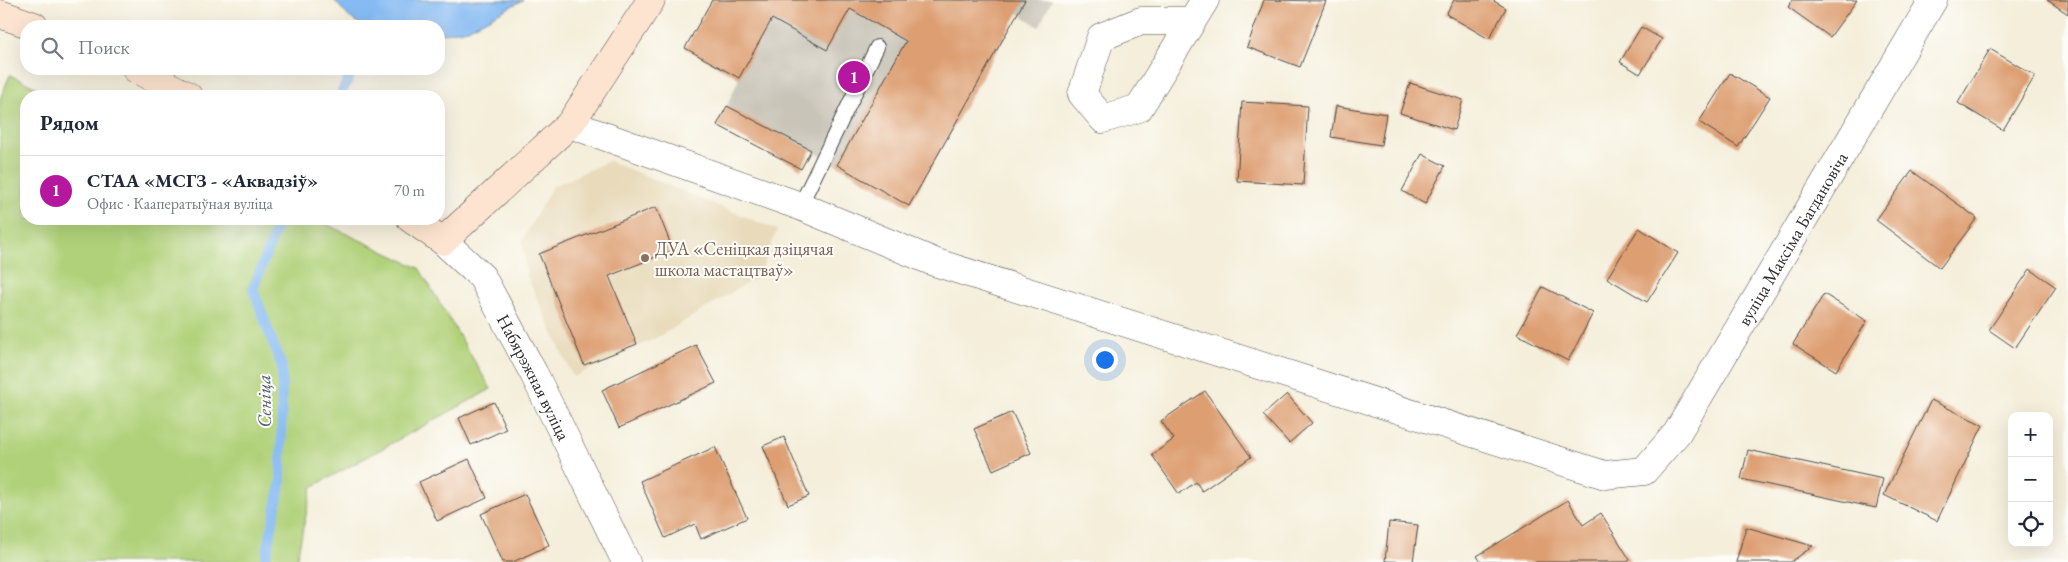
<!DOCTYPE html>
<html lang="ru">
<head>
<meta charset="utf-8">
<style>
	body { margin:0; font-family:"EB Garamond",serif; background:#f6f6f7; color:#1f2937 }
	.controls { position:absolute; right:15px; bottom:15px; display:grid; overflow:hidden; border-radius:10px; box-shadow:0 5px 20px #0002 }
	.controls button { width:45px; height:45px; display:grid; place-items:center; padding:0; border:0; border-bottom:1px solid #e0e1e3; background:#fff; color:#1f2937; font:25px sans-serif }
	.you { position:absolute; left:1104px; top:359px; width:18px; height:18px; margin:-12px; border:4px solid #fff; border-radius:50%; background:#1a73e8; box-shadow:0 0 0 8px #1a73e833 }
	.badge { display:grid; place-items:center; width:32px; height:32px; border-radius:50%; background:#b5179e; color:#fff; font-size:16px; font-weight:700 }
	.pin { position:absolute; translate:-50% -50%; border:2px solid #fff; box-shadow:0 1px 5px #0006 }
	.list { margin:0; padding:0; list-style:none }
	h2 { display:flex; justify-content:space-between; align-items:center; height:65px; margin:0; padding:0 20px; font-size:21px }
	h2 small { font-size:16px; font-weight:400; color:#747a83 }
	.list li { display:grid; grid-template-columns:32px 1fr auto; gap:15px; align-items:center; box-sizing:border-box; height:70px; padding:0 20px; border-top:1px solid #e0e1e3 }
	.list b { display:block; font-size:19px; white-space:nowrap }
	.list p { margin:0; font-size:16px; white-space:nowrap; color:#747a83 }
	.list em { font-size:16px; font-style:normal; color:#747a83 }
	.icon { flex:none; width:28px; height:28px; fill:none; stroke:currentColor; stroke-width:2; stroke-linecap:round; stroke-linejoin:round }
	.map { position:relative; flex:none; width:2068px; height:562px; overflow:hidden }
	.search { position:absolute; background:#fff; box-shadow:0 5px 20px #0002; left:20px; top:20px; width:425px; height:55px; display:flex; align-items:center; gap:12px; box-sizing:border-box; padding:0 18px; border-radius:20px; color:#747a83; font-size:19px }
	.panel { position:absolute; background:#fff; box-shadow:0 5px 20px #0002; left:20px; top:90px; width:425px; height:135px; border-radius:20px }
	.map>svg:first-child { display:block }
	.built { fill:#e8daba }
	.industrial { fill:#c9c4b8 }
	.green { fill:#b0d179; stroke:#6e7e52 }
	.water { fill:#85baf3; stroke:#58728f }
	.lines { fill:none; stroke-linecap:round; stroke-linejoin:round }
	.stream { stroke:#85baf3; stroke-width:10 }
	.building { fill:#dd9e71 }
	.lane-casing { stroke:#494845; stroke-width:16 }
	.street-casing { stroke:#494845; stroke-width:29 }
	.secondary-casing { stroke:#494845; stroke-width:29 }
	.lane { stroke:#fff; stroke-width:14 }
	.street { stroke:#fff; stroke-width:28 }
	.secondary { stroke:#fde4d0; stroke-width:28 }
	.education-dot { fill:#8d6e63; stroke:#fdfcf7; stroke-width:2 }
	.labels { text-anchor:middle; dominant-baseline:central; stroke-width:4; stroke-linejoin:round; paint-order:stroke }
	.street-label { font-size:18px; fill:#2b2b2b; stroke:#fdfcf7 }
	.education-label { font-size:18px; fill:#785e54; stroke:#fdfcf7; text-anchor:start }
	.water-label { font-size:19px; font-style:italic; fill:#4a5d71; stroke:#fdfcf7 }
</style>
</head>
<body>
<div class="map">
<svg width="2068" height="562" viewBox="0 0 2068 562">
	<rect width="100%" height="100%" fill="#fdfcf7"/>
	<filter id="ink" filterUnits="userSpaceOnUse"><feTurbulence type="fractalNoise" baseFrequency=".02" numOctaves="2"/><feDisplacementMap in="SourceGraphic" scale="10" xChannelSelector="R" yChannelSelector="G"/><feConvolveMatrix kernelMatrix="1 2 1 2 8 2 1 2 1" color-interpolation-filters="sRGB"/></filter>
	<filter id="wash" filterUnits="userSpaceOnUse"><feTurbulence type="fractalNoise" baseFrequency=".0096" numOctaves="4" result="noise"/><feDisplacementMap in="SourceGraphic" scale="20" xChannelSelector="R" yChannelSelector="G"/><feGaussianBlur stdDeviation="1.12" result="paint"/><feColorMatrix in="noise" values="0 0 0 0 0 0 0 0 0 0 0 0 0 0 0 0 0 1.4 0 .05"/><feComposite in="paint" operator="in"/></filter>
	<g filter="url(#wash)">
		<rect width="100%" height="100%" fill="#f4eeda"/>
		<polygon class="built" points="609,161 777,230 759,276 658,337 573,377 527,276 522,241 552,187"/>
		<polygon class="industrial" points="712,0 1052,0 1039,27 1018,13 909,206 811,150 801,169 727,106 739,78 685,48"/>
		<polygon class="green" points="10,75 54,96 26,96 26,219 315,219 419,268 491,389 312,487 296,562 0,562 0,99"/>
		<polygon class="water" points="334,0 523,0 468,29 439,34 439,26 363,26 349,17"/>
		<g class="lines">
			<g class="stream">
				<polyline points="340,96 353,69"/>
				<polyline points="265,562 281,482 282,367 253,289 280,219"/>
			</g>
		</g>
		<g id="blocks">
			<g class="building">
				<polygon points="712,0 1025,0 909,206 837,165 906,41 850,9 827,50 772,19 739,78 685,48"/>
				<polygon points="1264,0 1326,1 1300,67 1247,47"/>
				<polygon points="1454,0 1492,0 1506,8 1489,39 1446,14"/>
				<polygon points="1793,0 1857,0 1830,37 1788,7"/>
				<polygon points="2047,0 2068,0 2068,14"/>
				<polygon points="1641,27 1662,39 1640,74 1620,62"/>
				<polygon points="1990,49 2035,76 2003,130 1958,103"/>
				<polygon points="1730,73 1770,97 1738,147 1699,122"/>
				<polygon points="1410,83 1463,100 1454,130 1400,113"/>
				<polygon points="1242,102 1308,106 1303,185 1237,181"/>
				<polygon points="727,106 811,150 801,169 717,125"/>
				<polygon points="1336,106 1386,114 1381,145 1331,137"/>
				<polygon points="1422,154 1445,166 1425,204 1402,191"/>
				<polygon points="1912,171 1977,218 1940,268 1876,220"/>
				<polygon points="656,207 673,250 609,276 637,344 584,365 539,254"/>
				<polygon points="1639,228 1678,253 1647,302 1607,278"/>
				<polygon points="2030,269 2056,287 2015,348 1989,330"/>
				<polygon points="1543,287 1593,313 1568,361 1517,334"/>
				<polygon points="1824,294 1867,321 1836,371 1793,344"/>
				<polygon points="696,345 716,383 619,428 602,390"/>
				<polygon points="1205,391 1251,457 1202,491 1196,482 1179,494 1152,455 1174,439 1161,421"/>
				<polygon points="1287,394 1312,423 1289,443 1263,415"/>
				<polygon points="1931,400 1983,425 1937,521 1884,495"/>
				<polygon points="494,402 506,429 471,445 459,418"/>
				<polygon points="1012,412 1031,453 993,470 974,429"/>
				<polygon points="784,437 809,496 788,505 763,446"/>
				<polygon points="715,447 747,518 701,539 695,524 665,538 640,481"/>
				<polygon points="1748,450 1883,479 1876,508 1741,479"/>
				<polygon points="469,459 487,498 437,521 419,482"/>
				<polygon points="525,494 549,545 513,562 503,562 481,514"/>
				<polygon points="1568,500 1583,525 1601,513 1630,560 1627,562 1481,562 1477,556"/>
				<polygon points="1389,522 1418,525 1413,562 1385,561"/>
				<polygon points="1746,527 1813,546 1791,562 1736,562"/>
			</g>
		</g>
	</g>
	<g filter="url(#ink)">
		<use href="#blocks" fill-opacity="0" stroke="#494845" stroke-width="1"/>
		<g class="lines">
			<defs>
				<polyline id="lane" points="800,206 877,47"/>
				<g id="street">
					<polyline points="1192,21 1141,21 1101,37 1082,94 1103,119 1139,108 1205,0"/>
					<path id="s1" d="M570 124 800 206 934 262 1605 475 1644 471 1677 433 1933 0"/>
					<path id="s2" d="M443 241 482 277 534 374 626 562"/>
				</g>
				<g id="secondary">
					<polyline points="0,14 34,26"/>
					<polyline points="136,69 188,96"/>
					<polyline points="411,219 443,241 570,124 651,0"/>
				</g>
			</defs>
			<use href="#lane" class="lane-casing"/>
			<use href="#street" class="street-casing"/>
			<use href="#secondary" class="secondary-casing"/>
			<use href="#lane" class="lane"/>
			<use href="#street" class="street"/>
			<use href="#secondary" class="secondary"/>
		</g>
	</g>
	<circle class="education-dot" cx="645" cy="258" r="5"/>
	<g class="labels">
		<g class="street-label">
			<text stroke="none"><textPath href="#s1" startOffset="1409">вуліца Максіма Багдановіча</textPath></text>
			<text stroke="none"><textPath href="#s2" startOffset="166">Набярэжная вуліца</textPath></text>
		</g>
		<g class="education-label">
			<text x="655" y="248">ДУА «Сеніцкая дзіцячая<tspan x="655" dy="21">школа мастацтваў»</tspan></text>
		</g>
		<g class="water-label">
			<text transform="translate(264 401) rotate(-91)">Сеніца</text>
		</g>
	</g>
</svg>
<div class="controls">
<button>+</button>
<button>−</button>
<button><svg class="icon" aria-label="locate" viewBox="0 0 24 24"><circle cx="12" cy="12" r="6"/><path d="M12 2v4M12 18v4M2 12h4M18 12h4"/></svg></button>
</div>
<div class="you"></div>
<div class="pin badge" style="left:854px;top:77px">1</div>
<div class="search"><svg class="icon" aria-label="search" viewBox="0 0 24 24"><circle cx="10" cy="10" r="6"/><path d="M15 15l6 6"/></svg>Поиск</div>
<section class="panel">
<h2>Рядом<small></small></h2>
<ul class="list">
<li><span class="badge">1</span><div><b>СТАА «МСГЗ - «Аквадзіў»</b><p>Офис · Кааператыўная вуліца</p></div><em>70 m</em></li>
</ul>
</section>
</div>
</body>
</html>
